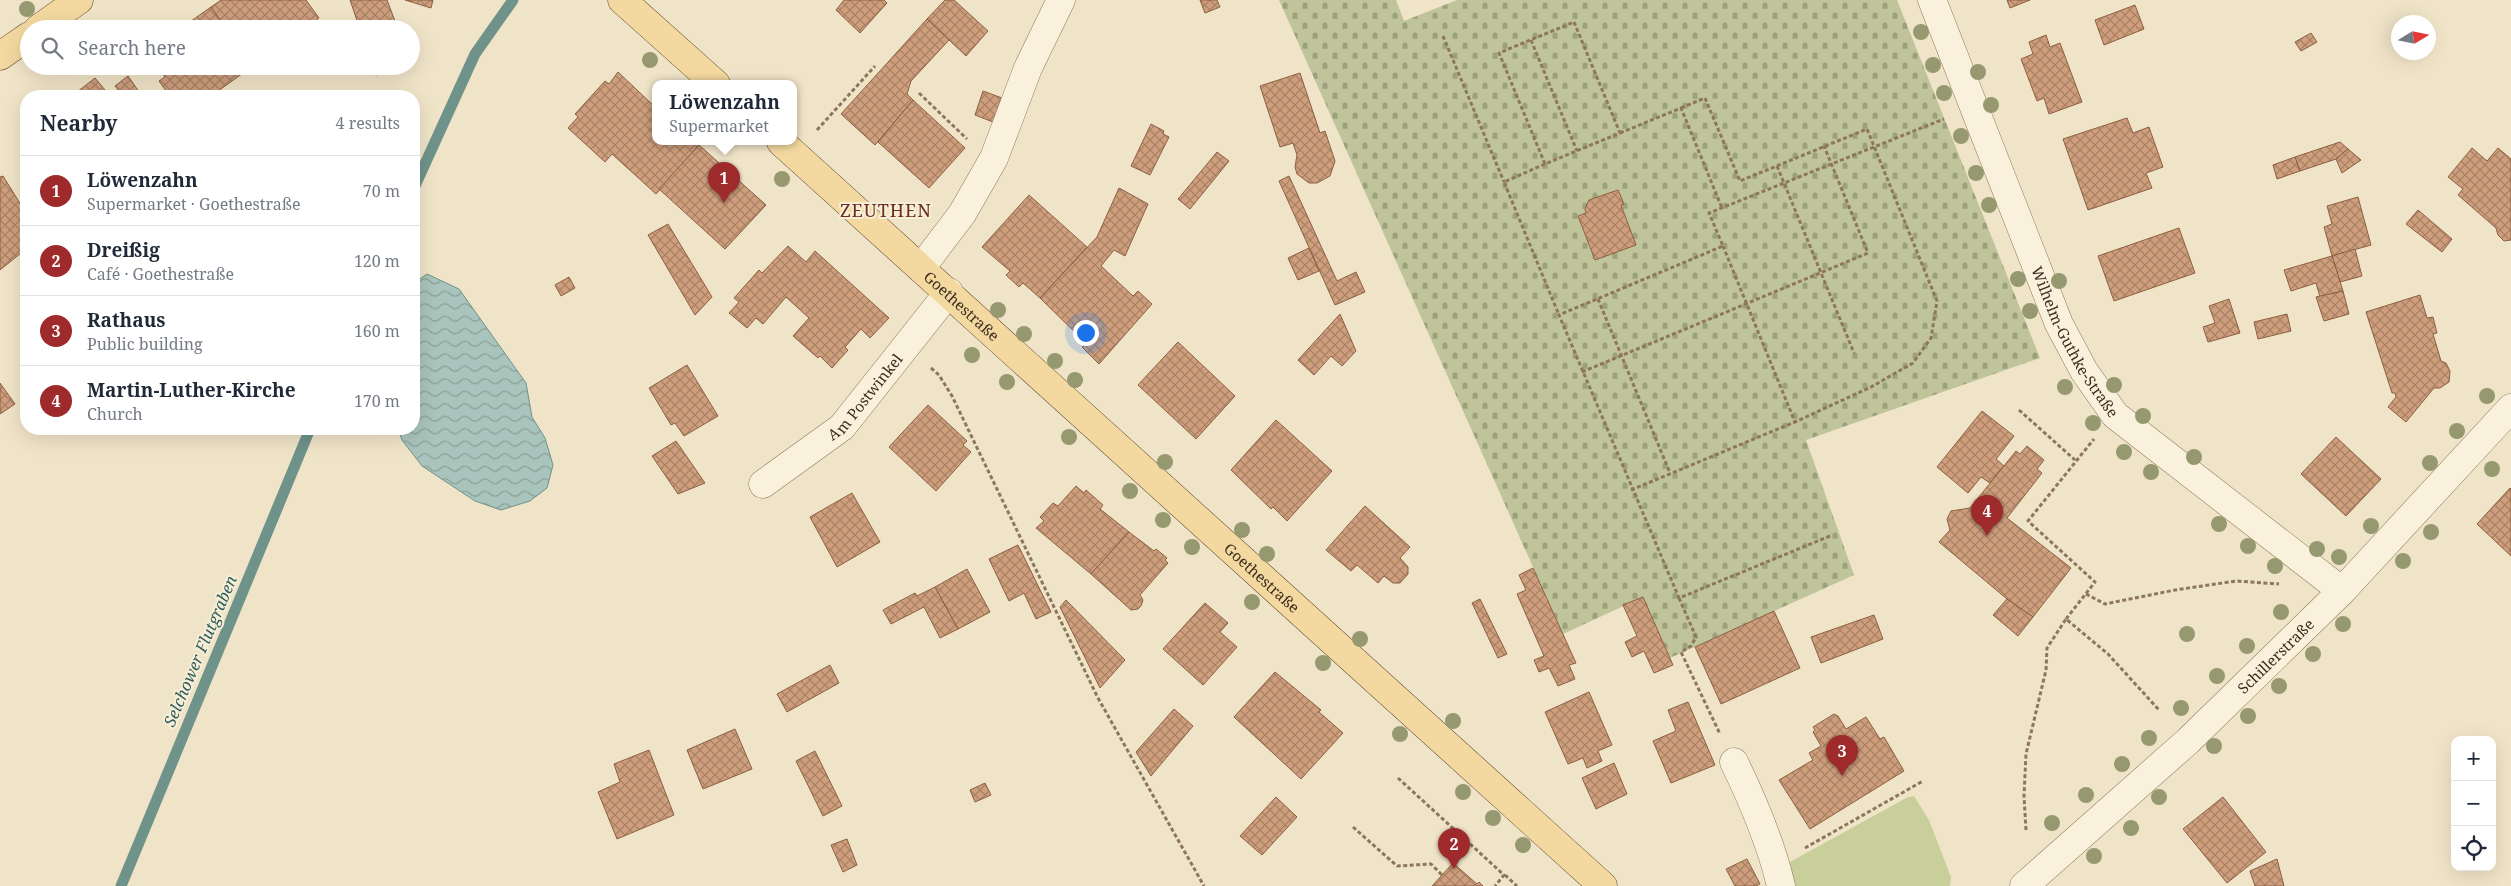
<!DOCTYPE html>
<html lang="en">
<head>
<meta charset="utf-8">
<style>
	body { margin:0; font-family:"Noto Serif",serif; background:#f6f6f7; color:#1f2937 }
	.controls { position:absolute; right:15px; bottom:15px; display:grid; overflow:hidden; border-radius:10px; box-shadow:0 5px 20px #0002 }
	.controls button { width:45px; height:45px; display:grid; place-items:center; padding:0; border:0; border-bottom:1px solid #e0e1e3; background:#fff; color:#1f2937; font:25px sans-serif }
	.compass { position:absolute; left:2391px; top:15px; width:45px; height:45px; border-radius:50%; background:#fff; box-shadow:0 5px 20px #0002; rotate:80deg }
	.you { position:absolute; left:1085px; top:332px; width:18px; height:18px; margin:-12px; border:4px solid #fff; border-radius:50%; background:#1a73e8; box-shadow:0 0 0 8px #1a73e833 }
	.badge { display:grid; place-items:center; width:32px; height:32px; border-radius:50%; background:#9e2a2b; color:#fff; font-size:16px; font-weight:700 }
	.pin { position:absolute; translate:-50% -41px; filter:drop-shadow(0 1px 2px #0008) }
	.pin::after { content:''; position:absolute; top:26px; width:18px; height:15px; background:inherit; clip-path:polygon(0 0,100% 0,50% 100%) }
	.popup { position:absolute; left:652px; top:80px; width:145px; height:65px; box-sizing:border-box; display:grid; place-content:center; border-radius:10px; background:#fff; filter:drop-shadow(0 1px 4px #0005); font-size:16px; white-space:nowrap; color:#747a83 }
	.popup b { font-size:19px; color:#1f2937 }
	.popup::after { content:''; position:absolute; left:50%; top:100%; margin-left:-10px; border:10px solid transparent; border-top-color:#fff }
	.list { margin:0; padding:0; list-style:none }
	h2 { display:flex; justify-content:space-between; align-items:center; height:65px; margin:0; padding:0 20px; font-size:21px }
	h2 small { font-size:16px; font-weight:400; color:#747a83 }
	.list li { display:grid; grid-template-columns:32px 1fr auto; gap:15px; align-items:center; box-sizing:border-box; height:70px; padding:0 20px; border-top:1px solid #e0e1e3 }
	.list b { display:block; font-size:19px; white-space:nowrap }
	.list p { margin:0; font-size:16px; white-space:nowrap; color:#747a83 }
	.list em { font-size:16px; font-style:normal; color:#747a83 }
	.icon { flex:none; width:28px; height:28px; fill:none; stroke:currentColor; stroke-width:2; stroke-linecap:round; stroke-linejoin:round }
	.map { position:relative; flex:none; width:2511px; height:886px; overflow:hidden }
	.search { position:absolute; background:#fff; box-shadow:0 5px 20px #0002; left:20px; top:20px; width:400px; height:55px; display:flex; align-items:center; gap:12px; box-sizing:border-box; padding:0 18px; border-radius:28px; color:#747a83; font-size:19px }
	.panel { position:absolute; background:#fff; box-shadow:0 5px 20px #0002; left:20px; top:90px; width:400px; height:345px; border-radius:20px }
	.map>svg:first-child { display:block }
	.green { fill:#c9cf9b }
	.cemetery { fill:url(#cemetery-stones) }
	.water { fill:url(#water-waves); stroke:#6f938a }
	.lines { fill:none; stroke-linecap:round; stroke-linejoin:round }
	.stream { stroke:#6f938a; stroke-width:11 }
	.building { fill:url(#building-cross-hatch); stroke:#8d5f41 }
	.minor-casing { stroke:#8d765c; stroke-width:29 }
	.major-casing { stroke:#5b4430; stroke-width:29 }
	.path { stroke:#8d765c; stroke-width:3; stroke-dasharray:4 2.5; stroke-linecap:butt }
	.minor { stroke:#faf1dc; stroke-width:28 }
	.major { stroke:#f3d9a0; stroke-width:28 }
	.tree { fill:#96986f }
	.labels { text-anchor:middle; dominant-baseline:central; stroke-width:4; stroke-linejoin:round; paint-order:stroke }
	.street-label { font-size:15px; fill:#3d2e20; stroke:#f7eed8 }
	.water-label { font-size:16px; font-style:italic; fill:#2f5d5a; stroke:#f7eed8 }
	.quarter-label { font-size:18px; letter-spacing:1px; fill:#6b2e1e; stroke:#f7eed8 }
</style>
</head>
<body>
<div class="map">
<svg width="2511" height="886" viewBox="0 0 2511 886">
	<defs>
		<pattern id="cemetery-stones" width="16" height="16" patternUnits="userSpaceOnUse" patternTransform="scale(1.25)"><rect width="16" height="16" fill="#bfc49a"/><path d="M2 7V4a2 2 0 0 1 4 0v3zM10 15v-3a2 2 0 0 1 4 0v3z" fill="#9ca07d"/></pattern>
		<pattern id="water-waves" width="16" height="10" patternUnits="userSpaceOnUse" patternTransform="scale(1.25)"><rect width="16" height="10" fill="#a9c4bc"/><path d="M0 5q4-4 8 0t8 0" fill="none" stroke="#8ba098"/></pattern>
		<pattern id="building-cross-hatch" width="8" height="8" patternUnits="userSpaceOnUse" patternTransform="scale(1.25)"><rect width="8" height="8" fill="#cf9f7d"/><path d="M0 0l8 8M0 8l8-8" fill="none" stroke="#a98266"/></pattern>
	</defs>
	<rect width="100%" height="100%" fill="#f0e4c8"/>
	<polygon class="green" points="1914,796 1929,820 1951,877 1950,886 1790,886 1788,863 1908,797"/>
	<polygon class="cemetery" points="1279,0 1396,0 1404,21 1457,0 1897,0 2040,358 1806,440 1854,575 1670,658 1643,597 1563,634"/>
	<polygon class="water" points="427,274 459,289 526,383 532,417 545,438 553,465 547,488 530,501 501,510 475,501 422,466 402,440 398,429 414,429 414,283"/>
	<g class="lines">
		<g class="stream">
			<polyline points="414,188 475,54 513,0"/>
			<polyline points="121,886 310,429"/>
		</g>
	</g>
	<g class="building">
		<polygon points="221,0 306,0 319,18 305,29 226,29 211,7"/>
		<polygon points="350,0 387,0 398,29 360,29"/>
		<polygon points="405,0 433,0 431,8"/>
		<polygon points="844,0 884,0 887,3 860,33 836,10"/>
		<polygon points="945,0 954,0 988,31 966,56 927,19"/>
		<polygon points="1200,0 1217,0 1220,7 1205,13"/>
		<polygon points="2007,0 2030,0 2010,8"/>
		<polygon points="2135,5 2144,29 2104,45 2095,20"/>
		<polygon points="211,7 226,29 180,29"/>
		<polygon points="927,19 949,40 911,81 907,94 913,100 875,145 841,114"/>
		<polygon points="2311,33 2317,42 2301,51 2295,42"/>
		<polygon points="2046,35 2050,47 2060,43 2082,102 2049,114 2044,98 2037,101 2021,59 2033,54 2029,42"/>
		<polygon points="157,66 253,66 211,96 179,96 175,91 169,95 159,81 165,77"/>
		<polygon points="373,66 399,66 376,75"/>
		<polygon points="618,72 655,107 655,142 695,142 699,145 656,194 612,154 605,162 568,128 578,117 575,114 605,81 609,84"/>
		<polygon points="1300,73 1320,133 1325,131 1335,161 1330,176 1317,183 1309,183 1297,174 1295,167 1297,155 1293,143 1280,147 1260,86"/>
		<polygon points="128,76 142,96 123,96 115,86"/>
		<polygon points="95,78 110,96 72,96"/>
		<polygon points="983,91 1002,98 993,122 975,115"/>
		<polygon points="913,100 965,148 929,188 878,142"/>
		<polygon points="2127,118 2133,133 2149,127 2163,167 2146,173 2152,188 2088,210 2063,139"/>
		<polygon points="1151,124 1164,131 1163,134 1169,137 1150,175 1131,166"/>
		<polygon points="2340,142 2348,149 2336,159 2300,171 2295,157"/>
		<polygon points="699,145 766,205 725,249 659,189"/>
		<polygon points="2472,148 2487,161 2498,148 2511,159 2511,240 2504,241 2498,235 2496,228 2458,195 2463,189 2448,177"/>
		<polygon points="2348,149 2361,160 2342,173 2336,159"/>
		<polygon points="1217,152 1229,161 1190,209 1178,199"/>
		<polygon points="2295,157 2300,171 2277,179 2273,165"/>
		<polygon points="3,176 26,213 26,249 0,270 0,177"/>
		<polygon points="1289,176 1337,281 1356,272 1365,292 1335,305 1279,181"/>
		<polygon points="1119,188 1148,204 1125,256 1114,250 1101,266 1133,296 1138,291 1152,304 1099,364 1082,347 1086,343 1040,298 1097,237"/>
		<polygon points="1618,190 1624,204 1621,205 1636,245 1595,260 1578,216 1586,213 1585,209 1589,200"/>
		<polygon points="1029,195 1087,247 1040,298 1023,283 1019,287 1006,275 1010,271 982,247"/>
		<polygon points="2358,197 2371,245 2332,256 2324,227 2332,224 2327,206"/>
		<polygon points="2418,210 2452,239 2442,252 2406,224"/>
		<polygon points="668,224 712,297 695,315 648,235"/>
		<polygon points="2179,228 2195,273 2114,301 2098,256"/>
		<polygon points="788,246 806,262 815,251 889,318 870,338 861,329 845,347 848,350 832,368 820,356 818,358 793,336 809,318 786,297 763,324 756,318 747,328 729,313 739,302 734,298 759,270 762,273"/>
		<polygon points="1309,248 1319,271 1298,280 1288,258"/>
		<polygon points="2355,249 2362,276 2340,282 2332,256"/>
		<polygon points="2332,256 2343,291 2320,297 2316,283 2291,291 2284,270"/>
		<polygon points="569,277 575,288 561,296 555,285"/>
		<polygon points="2343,291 2349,314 2324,321 2316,297"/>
		<polygon points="2420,295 2427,318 2433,317 2437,333 2433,334 2441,361 2446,363 2450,371 2449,382 2440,388 2434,388 2406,422 2388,407 2396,397 2395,393 2392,393 2366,312"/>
		<polygon points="2229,299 2240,333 2208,342 2203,327 2215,323 2209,306"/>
		<polygon points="1340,314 1356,351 1342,366 1331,356 1314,375 1298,360"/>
		<polygon points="2287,314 2291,331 2258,339 2254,322"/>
		<polygon points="1178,342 1235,396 1196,439 1138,385"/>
		<polygon points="687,365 718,416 684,436 675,423 671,425 649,388"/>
		<polygon points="0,383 15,404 0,414"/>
		<polygon points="928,405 967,441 963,445 971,452 936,491 889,447"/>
		<polygon points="1982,411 2014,436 1996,459 2004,466 1990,483 1981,477 1968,493 1937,467"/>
		<polygon points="1276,420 1332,471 1287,521 1273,507 1271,509 1231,470"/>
		<polygon points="2336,437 2381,479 2346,516 2301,474"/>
		<polygon points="676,441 705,483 678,494 652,456"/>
		<polygon points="2027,446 2044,460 2037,469 2042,473 2007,518 2071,568 2033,617 2007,599 1939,542 1950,530 1947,519 1951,511 1970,508 2016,451 2020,454"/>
		<polygon points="1076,486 1084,493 1086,490 1103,505 1100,509 1129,532 1091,574 1036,528 1044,521 1040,517 1053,503 1058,506"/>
		<polygon points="2510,488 2511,489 2511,556 2477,524"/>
		<polygon points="852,493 880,542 837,567 810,517"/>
		<polygon points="1365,506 1410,547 1400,558 1408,567 1408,574 1400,583 1393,583 1384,576 1378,583 1357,565 1351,571 1326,550"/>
		<polygon points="1129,532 1154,551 1156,549 1167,558 1165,560 1168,563 1140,595 1143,600 1141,606 1138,609 1131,610 1091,574"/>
		<polygon points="1018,545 1051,612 1036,619 1024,593 1009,601 989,559"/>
		<polygon points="1533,568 1576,663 1569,665 1575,679 1558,686 1549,668 1539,672 1534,660 1544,656 1517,594 1526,590 1519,575"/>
		<polygon points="967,569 990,612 958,629 935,587"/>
		<polygon points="935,587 958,629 940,638 924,607 891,624 883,610 915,593 917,596"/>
		<polygon points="1643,597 1673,665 1654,673 1644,651 1632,657 1625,642 1637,636 1623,605"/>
		<polygon points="1480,599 1507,654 1498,658 1472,603"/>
		<polygon points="2007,599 2033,617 2018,636 1993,615"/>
		<polygon points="1066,600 1125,660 1100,688 1060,607"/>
		<polygon points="1205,603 1228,623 1220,632 1237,647 1203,685 1163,649"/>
		<polygon points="1774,611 1800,668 1721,704 1695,647"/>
		<polygon points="1874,615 1883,639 1821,663 1811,637"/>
		<polygon points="830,665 839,683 787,712 777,694"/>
		<polygon points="1275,672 1321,710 1319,712 1343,733 1301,779 1234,717"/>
		<polygon points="1589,692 1612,745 1598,751 1602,761 1587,768 1583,758 1568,764 1545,712"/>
		<polygon points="1688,702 1715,765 1671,783 1653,741 1676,731 1668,710"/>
		<polygon points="1174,709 1193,726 1151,776 1136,752"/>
		<polygon points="1834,714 1838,716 1846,729 1866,717 1880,739 1884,737 1904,771 1810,829 1779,780 1813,760 1809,753 1821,746 1813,732 1815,730 1813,727"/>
		<polygon points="735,729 752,769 703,789 687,750"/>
		<polygon points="649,750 674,815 617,839 598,792 620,782 614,764"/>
		<polygon points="815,751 842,806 823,816 796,761"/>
		<polygon points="1614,763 1627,794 1596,809 1582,778"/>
		<polygon points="985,783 991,795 975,802 970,790"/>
		<polygon points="1276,797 1297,817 1262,855 1240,836"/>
		<polygon points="2223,797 2266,852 2227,883 2183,829"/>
		<polygon points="847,839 857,865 843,872 831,845"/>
		<polygon points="1747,859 1760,884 1756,886 1735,886 1726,869"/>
		<polygon points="2277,859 2284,886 2255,886 2250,871"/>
		<polygon points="1453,863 1477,884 1479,882 1483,886 1432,886"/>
	</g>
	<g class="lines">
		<defs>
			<g id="minor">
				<path id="s1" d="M1932 0 2059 324 2084 371 2115 415 2342 591"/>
				<polyline points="921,268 962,214 994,158 1028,68 1061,0"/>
				<path id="s2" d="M763 484 842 427 949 292"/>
				<path d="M1734 762C1753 801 1771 843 1781 886"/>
				<path id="s3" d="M2024 886 2188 741 2342 591 2511 408"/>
			</g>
			<g id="major">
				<polyline points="622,0 716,84"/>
				<polyline points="38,29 79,0"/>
				<polyline points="0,56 29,36"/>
				<path id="s4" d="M781 142 1603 886"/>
			</g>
		</defs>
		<use href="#minor" class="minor-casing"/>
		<use href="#major" class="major-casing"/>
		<g class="path">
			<polygon points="1574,22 1620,133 1545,164 1499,53"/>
			<polyline points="1443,36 1504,182"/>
			<polyline points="1531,40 1577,151"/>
			<polyline points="919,93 967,139"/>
			<polyline points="1681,108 1705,98 1740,181 1867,129 1937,301 1931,338 1913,363 1871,387 1795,422"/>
			<polyline points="817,130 875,66"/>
			<polyline points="1620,133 1681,108 1722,208"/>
			<polyline points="1545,164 1504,182 1559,315"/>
			<polyline points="1777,166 1854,353"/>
			<polyline points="1598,299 1670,473"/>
			<polyline points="931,368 939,375 952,396 1098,698 1204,886"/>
			<polyline points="1582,372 1868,253 1824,146"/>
			<polyline points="2019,410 2075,460"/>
			<polyline points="1631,490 1795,422 1723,246"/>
			<polyline points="1830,536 1679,598 1559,315 1723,246 1709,213 1944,119"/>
			<polyline points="2086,594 2105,604 2175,590 2236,581 2279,584"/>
			<polyline points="1679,598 1696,637 1691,646 1681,652 1720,734"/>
			<polyline points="2066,619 2095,582 2028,521 2094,439"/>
			<polyline points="1398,778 1504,875 1495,886"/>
			<polyline points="1353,827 1397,866 1431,864 1442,875"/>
			<polyline points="2026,830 2024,796 2026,754 2046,670 2047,648 2066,619 2108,654 2159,710"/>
			<polyline points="1805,848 1923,781"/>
			<polyline points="1505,875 1517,886"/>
		</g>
		<use href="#minor" class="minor"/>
		<use href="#major" class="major"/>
	</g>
	<g class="tree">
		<circle cx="27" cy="9" r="8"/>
		<circle cx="1921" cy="32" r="8"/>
		<circle cx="650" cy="60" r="8"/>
		<circle cx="1933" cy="65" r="8"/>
		<circle cx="1978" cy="72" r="8"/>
		<circle cx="1944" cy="93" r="8"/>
		<circle cx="1991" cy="105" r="8"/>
		<circle cx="1961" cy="136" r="8"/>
		<circle cx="1976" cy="173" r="8"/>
		<circle cx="782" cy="179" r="8"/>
		<circle cx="1989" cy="205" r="8"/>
		<circle cx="2018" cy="279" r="8"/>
		<circle cx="2059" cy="281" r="8"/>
		<circle cx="998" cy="310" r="8"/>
		<circle cx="2030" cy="311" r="8"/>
		<circle cx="1024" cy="334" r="8"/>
		<circle cx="972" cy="355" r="8"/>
		<circle cx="1055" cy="361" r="8"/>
		<circle cx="1075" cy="380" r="8"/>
		<circle cx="1007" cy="382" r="8"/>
		<circle cx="2114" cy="385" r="8"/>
		<circle cx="2065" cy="387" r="8"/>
		<circle cx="2487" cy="396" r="8"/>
		<circle cx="2143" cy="416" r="8"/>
		<circle cx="2093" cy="423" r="8"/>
		<circle cx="2457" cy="431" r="8"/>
		<circle cx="1069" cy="437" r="8"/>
		<circle cx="2124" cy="452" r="8"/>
		<circle cx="2194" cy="457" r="8"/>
		<circle cx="1165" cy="462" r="8"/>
		<circle cx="2430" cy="463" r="8"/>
		<circle cx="2492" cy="469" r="8"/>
		<circle cx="2151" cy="472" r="8"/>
		<circle cx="1130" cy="491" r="8"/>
		<circle cx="1163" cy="520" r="8"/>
		<circle cx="2219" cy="524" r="8"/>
		<circle cx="2371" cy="526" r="8"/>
		<circle cx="1242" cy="530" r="8"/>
		<circle cx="2431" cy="532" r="8"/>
		<circle cx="2248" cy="546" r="8"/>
		<circle cx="1192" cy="547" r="8"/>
		<circle cx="2317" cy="549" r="8"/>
		<circle cx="1267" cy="554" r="8"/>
		<circle cx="2339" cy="557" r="8"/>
		<circle cx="2403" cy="561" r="8"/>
		<circle cx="2275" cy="566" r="8"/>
		<circle cx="1252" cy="602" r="8"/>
		<circle cx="2281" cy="612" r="8"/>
		<circle cx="2343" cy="624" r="8"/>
		<circle cx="2187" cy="634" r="8"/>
		<circle cx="1360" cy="639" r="8"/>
		<circle cx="2247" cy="646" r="8"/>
		<circle cx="2313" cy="654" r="8"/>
		<circle cx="1323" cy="663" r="8"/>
		<circle cx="2217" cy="676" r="8"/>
		<circle cx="2279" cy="686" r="8"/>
		<circle cx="2181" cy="708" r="8"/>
		<circle cx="2248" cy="716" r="8"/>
		<circle cx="1453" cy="721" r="8"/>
		<circle cx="1400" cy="734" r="8"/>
		<circle cx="2149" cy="738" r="8"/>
		<circle cx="2214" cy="746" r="8"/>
		<circle cx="2122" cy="764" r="8"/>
		<circle cx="1463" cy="792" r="8"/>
		<circle cx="2086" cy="795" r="8"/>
		<circle cx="2159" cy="797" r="8"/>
		<circle cx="1493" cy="818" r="8"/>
		<circle cx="2052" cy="823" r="8"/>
		<circle cx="2131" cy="828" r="8"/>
		<circle cx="1523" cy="845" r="8"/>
		<circle cx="2094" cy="856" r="8"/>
	</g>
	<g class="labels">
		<g class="street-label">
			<text stroke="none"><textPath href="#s4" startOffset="244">Goethestraße</textPath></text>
			<text stroke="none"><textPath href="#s1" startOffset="371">Wilhelm-Guthke-Straße</textPath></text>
			<text stroke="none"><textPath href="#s2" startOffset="135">Am Postwinkel</textPath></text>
			<text stroke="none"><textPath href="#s4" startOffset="649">Goethestraße</textPath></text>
			<text stroke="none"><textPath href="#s3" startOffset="341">Schillerstraße</textPath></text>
		</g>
		<g class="water-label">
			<text transform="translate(200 651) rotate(-67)">Selchower Flutgraben</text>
		</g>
		<g class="quarter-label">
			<text x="886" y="210">ZEUTHEN</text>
		</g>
	</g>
</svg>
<div class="controls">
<button>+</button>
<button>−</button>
<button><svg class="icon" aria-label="locate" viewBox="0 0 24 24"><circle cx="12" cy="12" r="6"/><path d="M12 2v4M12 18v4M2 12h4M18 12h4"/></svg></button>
</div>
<svg class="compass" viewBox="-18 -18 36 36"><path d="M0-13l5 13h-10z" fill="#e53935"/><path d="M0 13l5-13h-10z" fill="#747a83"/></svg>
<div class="you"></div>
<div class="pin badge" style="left:724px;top:203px">1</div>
<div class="popup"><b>Löwenzahn</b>Supermarket</div>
<div class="pin badge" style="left:1454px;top:869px">2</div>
<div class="pin badge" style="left:1842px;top:776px">3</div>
<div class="pin badge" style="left:1987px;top:536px">4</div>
<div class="search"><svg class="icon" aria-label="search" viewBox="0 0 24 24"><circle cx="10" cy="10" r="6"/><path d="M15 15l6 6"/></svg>Search here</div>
<section class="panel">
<h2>Nearby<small>4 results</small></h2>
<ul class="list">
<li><span class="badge">1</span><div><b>Löwenzahn</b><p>Supermarket · Goethestraße</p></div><em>70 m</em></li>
<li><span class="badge">2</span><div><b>Dreißig</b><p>Café · Goethestraße</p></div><em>120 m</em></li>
<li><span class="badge">3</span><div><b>Rathaus</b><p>Public building</p></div><em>160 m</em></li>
<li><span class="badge">4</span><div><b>Martin-Luther-Kirche</b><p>Church</p></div><em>170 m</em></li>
</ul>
</section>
</div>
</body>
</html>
